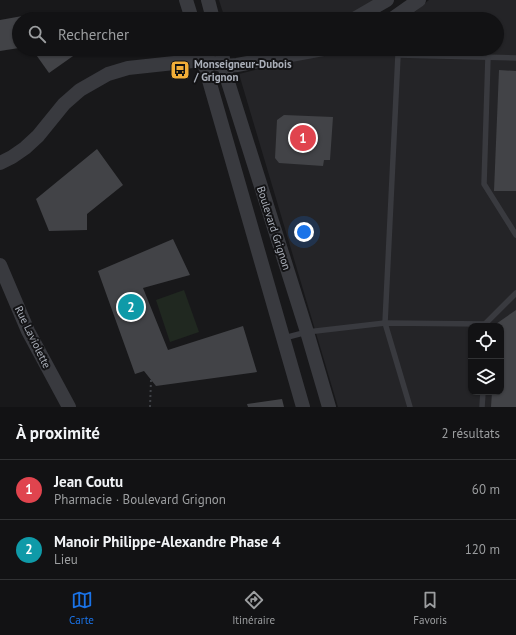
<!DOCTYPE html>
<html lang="fr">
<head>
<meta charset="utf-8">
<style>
	body { margin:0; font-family:"PT Sans",sans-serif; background:#1b1b1d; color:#f1f3f6 }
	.controls { position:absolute; right:12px; bottom:12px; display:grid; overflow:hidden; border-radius:8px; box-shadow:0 1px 3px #0004 }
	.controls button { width:36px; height:36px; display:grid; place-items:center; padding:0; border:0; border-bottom:1px solid #313234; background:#121214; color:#f1f3f6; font:20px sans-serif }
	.you { position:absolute; left:304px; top:232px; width:14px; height:14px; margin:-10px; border:3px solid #fff; border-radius:50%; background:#1a73e8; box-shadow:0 0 0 6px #1a73e833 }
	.badge { display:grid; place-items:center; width:26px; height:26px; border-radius:50%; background:#1a73e8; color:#fff; font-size:13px; font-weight:700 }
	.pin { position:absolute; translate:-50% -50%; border:2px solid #fff; box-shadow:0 1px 4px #0006 }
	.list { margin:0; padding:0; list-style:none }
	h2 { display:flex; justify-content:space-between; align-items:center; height:52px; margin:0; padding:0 16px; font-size:17px }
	h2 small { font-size:13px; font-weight:400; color:#9c9ea0 }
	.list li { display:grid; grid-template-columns:26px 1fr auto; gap:12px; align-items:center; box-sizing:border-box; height:60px; padding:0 16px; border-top:1px solid #313234 }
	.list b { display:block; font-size:15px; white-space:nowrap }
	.list p { margin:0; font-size:13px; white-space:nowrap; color:#9c9ea0 }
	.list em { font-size:13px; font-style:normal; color:#9c9ea0 }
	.icon { flex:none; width:22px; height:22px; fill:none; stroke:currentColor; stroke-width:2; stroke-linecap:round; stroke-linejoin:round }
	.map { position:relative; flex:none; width:516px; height:407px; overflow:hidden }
	.search { position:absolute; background:#121214; box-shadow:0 1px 3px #0004; left:12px; right:12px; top:12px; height:44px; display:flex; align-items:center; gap:10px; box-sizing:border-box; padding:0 14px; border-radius:22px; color:#9c9ea0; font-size:15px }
	.sheet { height:172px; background:#121214 }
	nav { display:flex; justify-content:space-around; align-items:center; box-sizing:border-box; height:56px; border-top:1px solid #313234; background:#121214; font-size:11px; color:#9c9ea0 }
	nav a { display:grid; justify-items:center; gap:2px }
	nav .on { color:#1a73e8 }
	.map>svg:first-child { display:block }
	.built { fill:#242427; fill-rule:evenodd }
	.green { fill:#202820 }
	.building { fill:#424347 }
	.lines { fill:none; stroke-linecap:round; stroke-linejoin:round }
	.path { stroke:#3f4146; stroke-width:2; stroke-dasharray:2 3; stroke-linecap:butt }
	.service { stroke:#393a3f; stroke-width:5.5 }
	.tertiary { stroke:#393a3f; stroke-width:14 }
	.labels { text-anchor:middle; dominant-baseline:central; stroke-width:4; stroke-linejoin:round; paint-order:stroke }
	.poi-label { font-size:11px; font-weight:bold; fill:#aaafb9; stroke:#131315; text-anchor:start }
	.street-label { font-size:11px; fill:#aaafb9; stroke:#131315 }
</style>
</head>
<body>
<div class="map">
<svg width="516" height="407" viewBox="0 0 516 407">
	<rect width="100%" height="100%" fill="#18181a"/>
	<g class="built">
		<polygon points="219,0 388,0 349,19 225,19"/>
		<path d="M429 0H516V407H338L239 74 339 49H497V19H406ZM471 326H501V392H471Z"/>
	</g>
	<polygon class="green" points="184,290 199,332 170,342 156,300"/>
	<g class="building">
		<polygon points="28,15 29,19 19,19 19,48 0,51 0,20"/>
		<polygon points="32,49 83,49 49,73"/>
		<polygon points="499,70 516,71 516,191 494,191"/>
		<polygon points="284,115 333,117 330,160 324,160 323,166 279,163 275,158 277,120"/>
		<polygon points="97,149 123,185 87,214 87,230 49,231 36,199"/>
		<polygon points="173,239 190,275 143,288 168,350 243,326 257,372 156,386 144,371 135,374 98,271"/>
		<polygon points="516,310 516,407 491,407 492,392 501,392 501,326 493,326"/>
		<polygon points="282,399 284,407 248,407 247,404"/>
	</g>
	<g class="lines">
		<polyline class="path" points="150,407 151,380"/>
		<g class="service">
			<polyline points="397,49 398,55 516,58"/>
			<polyline points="398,55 385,323 410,407"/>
			<polyline points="488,57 484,184 516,235"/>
			<polyline points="485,326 485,324 516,293"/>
			<polyline points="284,338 307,332 385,323 485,324"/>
			<polyline points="482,407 483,392"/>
		</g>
		<g class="tertiary">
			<polyline points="186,0 192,19"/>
			<polyline points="208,0 213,19"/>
			<polyline points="354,19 387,0"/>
			<polyline points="392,19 419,0"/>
			<polyline points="200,49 303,407"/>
			<polyline points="221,49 228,82 307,332 329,407"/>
			<polyline points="0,163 12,157 25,148 38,136 64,104 80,90 108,74 128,68 202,60 225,66 237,65 323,49"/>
			<polyline points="0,265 28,331 69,407"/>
		</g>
	</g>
	<defs>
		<symbol id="bus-square" viewBox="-11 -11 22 22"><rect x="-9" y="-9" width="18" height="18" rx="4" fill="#f2ae38" stroke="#131315"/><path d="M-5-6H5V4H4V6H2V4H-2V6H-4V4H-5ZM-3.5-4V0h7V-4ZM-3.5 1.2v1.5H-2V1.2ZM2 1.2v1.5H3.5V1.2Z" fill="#111"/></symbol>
	</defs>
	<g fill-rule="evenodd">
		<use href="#bus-square" x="169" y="59" width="22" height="22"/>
	</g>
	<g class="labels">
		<g class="poi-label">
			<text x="194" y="64">Monseigneur-Dubois<tspan x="194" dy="13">/ Grignon</tspan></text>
		</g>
		<g class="street-label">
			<text transform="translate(274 228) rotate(72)">Boulevard Grignon</text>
			<text transform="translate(33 337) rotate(64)">Rue Laviolette</text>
		</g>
	</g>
</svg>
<div class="controls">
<button><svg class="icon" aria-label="locate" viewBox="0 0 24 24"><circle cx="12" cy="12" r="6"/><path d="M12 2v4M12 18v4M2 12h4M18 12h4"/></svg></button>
<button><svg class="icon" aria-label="layers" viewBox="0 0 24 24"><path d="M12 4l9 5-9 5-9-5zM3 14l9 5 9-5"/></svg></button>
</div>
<div class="you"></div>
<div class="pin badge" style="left:303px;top:138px;background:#e0444e">1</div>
<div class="pin badge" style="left:131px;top:307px;background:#0f9aa8">2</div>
<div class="search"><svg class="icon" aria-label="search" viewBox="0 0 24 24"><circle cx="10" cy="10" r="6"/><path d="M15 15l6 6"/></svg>Rechercher</div>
</div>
<section class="sheet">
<h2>À proximité<small>2 résultats</small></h2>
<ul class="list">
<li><span class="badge" style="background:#e0444e">1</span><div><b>Jean Coutu</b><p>Pharmacie · Boulevard Grignon</p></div><em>60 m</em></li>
<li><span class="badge" style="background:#0f9aa8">2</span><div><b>Manoir Philippe-Alexandre Phase 4</b><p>Lieu</p></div><em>120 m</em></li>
</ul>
</section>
<nav>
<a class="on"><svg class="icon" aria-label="map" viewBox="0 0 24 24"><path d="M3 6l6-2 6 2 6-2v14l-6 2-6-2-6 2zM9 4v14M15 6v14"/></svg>Carte</a>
<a><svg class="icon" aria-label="directions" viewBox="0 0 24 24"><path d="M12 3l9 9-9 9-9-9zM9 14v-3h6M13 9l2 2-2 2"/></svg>Itinéraire</a>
<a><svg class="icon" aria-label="saved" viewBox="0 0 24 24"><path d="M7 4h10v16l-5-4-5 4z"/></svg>Favoris</a>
</nav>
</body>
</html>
